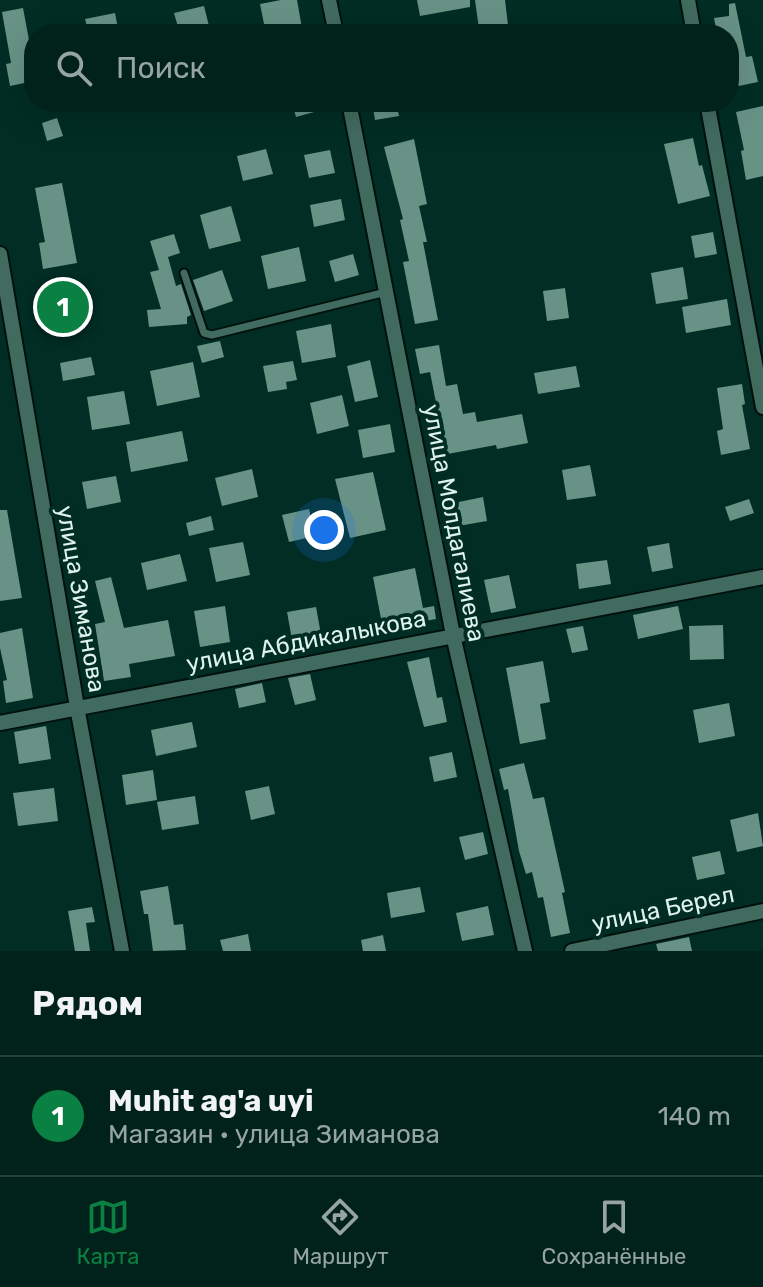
<!DOCTYPE html>
<html lang="ru">
<head>
<meta charset="utf-8">
<style>
	body { margin:0; font-family:Rubik,sans-serif; background:#0f2f28; color:#f1f3f6 }
	.you { position:absolute; left:324px; top:530px; width:28px; height:28px; margin:-20px; border:6px solid #fff; border-radius:50%; background:#1a73e8; box-shadow:0 0 0 12px #1a73e833 }
	.badge { display:grid; place-items:center; width:52px; height:52px; border-radius:50%; background:#0b8043; color:#fff; font-size:26px; font-weight:700 }
	.pin { position:absolute; translate:-50% -50%; border:4px solid #fff; box-shadow:0 2px 8px #0006 }
	.list { margin:0; padding:0; list-style:none }
	h2 { display:flex; justify-content:space-between; align-items:center; height:104px; margin:0; padding:0 32px; font-size:34px }
	h2 small { font-size:26px; font-weight:400; color:#96a4a3 }
	.list li { display:grid; grid-template-columns:52px 1fr auto; gap:24px; align-items:center; box-sizing:border-box; height:120px; padding:0 32px; border-top:2px solid #233f3a }
	.list b { display:block; font-size:30px; white-space:nowrap }
	.list p { margin:0; font-size:26px; white-space:nowrap; color:#96a4a3 }
	.list em { font-size:26px; font-style:normal; color:#96a4a3 }
	.icon { flex:none; width:44px; height:44px; fill:none; stroke:currentColor; stroke-width:2; stroke-linecap:round; stroke-linejoin:round }
	.map { position:relative; flex:none; width:763px; height:951px; overflow:hidden }
	.search { position:absolute; background:#01221b; box-shadow:0 8px 32px #0002; left:24px; right:24px; top:24px; height:88px; display:flex; align-items:center; gap:20px; box-sizing:border-box; padding:0 28px; border-radius:32px; color:#96a4a3; font-size:30px }
	.sheet { height:224px; background:#01221b }
	nav { display:flex; justify-content:space-around; align-items:center; box-sizing:border-box; height:112px; border-top:2px solid #233f3a; background:#01221b; font-size:22px; color:#96a4a3 }
	nav a { display:grid; justify-items:center; gap:4px }
	nav .on { color:#0b8043 }
	.map>svg:first-child { display:block }
	.building { fill:#689286 }
	.lines { fill:none; stroke-linecap:round; stroke-linejoin:round }
	.service-casing { stroke:#01120e; stroke-width:11 }
	.minor-casing { stroke:#01120e; stroke-width:18 }
	.service { stroke:#426b60; stroke-width:7 }
	.minor { stroke:#426b60; stroke-width:14 }
	.labels { text-anchor:middle; dominant-baseline:central; stroke-width:8; stroke-linejoin:round; paint-order:stroke }
	.street-label { font-size:24px; fill:#ddf3ec; stroke:#012d24 }
</style>
</head>
<body>
<div class="map">
<svg width="763" height="951" viewBox="0 0 763 951">
	<rect width="100%" height="100%" fill="#012d24"/>
	<g class="building">
		<polygon points="281,0 297,0 303,34 266,34 260,4"/>
		<polygon points="417,0 470,0 470,7 420,16"/>
		<polygon points="475,0 505,0 508,25 479,29"/>
		<polygon points="735,3 746,57 752,56 758,82 729,88 729,34 717,34 714,18 729,16 729,4"/>
		<polygon points="204,6 211,34 180,34 174,13"/>
		<polygon points="23,8 29,40 34,39 34,81 10,86 6,64 11,63 2,12"/>
		<polygon points="115,13 119,34 89,34 85,19"/>
		<polygon points="292,102 336,102 336,106 296,117"/>
		<polygon points="372,102 396,102 399,116 375,120"/>
		<polygon points="763,106 763,176 746,180 741,151 744,150 736,112"/>
		<polygon points="57,118 63,136 47,141 42,123"/>
		<polygon points="693,138 699,166 702,165 710,196 678,204 664,144"/>
		<polygon points="414,139 427,204 419,206 427,242 423,242 438,320 415,324 403,262 409,261 400,220 403,219 384,147"/>
		<polygon points="266,149 273,174 243,181 237,156"/>
		<polygon points="330,150 335,173 309,178 304,155"/>
		<polygon points="62,183 77,263 43,269 39,243 45,242 35,188"/>
		<polygon points="341,199 345,220 314,227 310,205"/>
		<polygon points="231,206 241,241 209,249 200,215"/>
		<polygon points="713,232 717,254 695,258 691,236"/>
		<polygon points="174,234 180,253 168,257 176,286 181,284 191,315 187,317 187,324 149,327 147,310 161,309 150,272 159,270 150,241"/>
		<polygon points="299,247 306,281 268,289 261,256"/>
		<polygon points="353,254 359,275 335,282 329,261"/>
		<polygon points="683,267 688,299 656,304 651,273"/>
		<polygon points="222,270 233,301 204,311 193,280"/>
		<polygon points="565,288 569,318 547,321 543,291"/>
		<polygon points="68,290 69,297 79,296 81,309 71,310 72,319 53,322 49,292"/>
		<polygon points="727,299 731,325 686,333 682,307"/>
		<polygon points="331,324 336,357 302,363 296,331"/>
		<polygon points="220,341 224,357 202,363 197,346"/>
		<polygon points="439,345 446,386 457,384 463,414 475,412 477,422 522,414 528,443 497,449 496,445 442,455 435,419 439,418 430,372 420,374 415,349"/>
		<polygon points="91,357 95,375 63,381 60,363"/>
		<polygon points="370,360 378,397 355,402 347,366"/>
		<polygon points="293,361 297,380 286,382 287,389 268,392 263,366"/>
		<polygon points="193,362 200,397 157,406 150,371"/>
		<polygon points="576,366 580,387 538,394 534,373"/>
		<polygon points="742,384 745,404 742,405 750,449 721,455 717,431 723,429 717,388"/>
		<polygon points="124,391 130,424 92,430 87,397"/>
		<polygon points="342,395 349,426 317,434 310,403"/>
		<polygon points="390,424 395,452 363,458 358,430"/>
		<polygon points="182,431 188,461 131,472 126,442"/>
		<polygon points="590,465 596,496 567,500 562,470"/>
		<polygon points="252,469 258,497 222,506 215,478"/>
		<polygon points="373,472 386,530 350,538 335,479"/>
		<polygon points="116,476 121,502 87,509 82,482"/>
		<polygon points="483,497 487,521 458,526 454,503"/>
		<polygon points="749,499 754,513 730,521 725,507"/>
		<polygon points="309,509 315,536 289,542 282,515"/>
		<polygon points="0,510 7,510 22,598 0,601"/>
		<polygon points="211,516 214,530 189,536 186,523"/>
		<polygon points="243,542 250,575 216,582 209,548"/>
		<polygon points="669,543 673,568 652,572 647,547"/>
		<polygon points="180,554 187,581 147,590 141,563"/>
		<polygon points="607,560 611,584 579,589 576,564"/>
		<polygon points="415,568 423,608 434,606 436,619 383,629 373,577"/>
		<polygon points="509,575 516,608 491,613 484,580"/>
		<polygon points="111,577 124,628 168,620 175,656 129,664 131,677 104,681 95,624 105,622 95,581"/>
		<polygon points="225,606 230,642 200,647 194,611"/>
		<polygon points="678,606 683,629 638,639 633,615"/>
		<polygon points="316,607 322,640 293,645 287,612"/>
		<polygon points="723,625 724,659 690,660 689,626"/>
		<polygon points="583,626 588,650 572,653 566,629"/>
		<polygon points="22,628 33,698 6,703 3,681 7,680 0,648 0,633"/>
		<polygon points="429,657 437,698 442,697 447,722 424,727 407,662"/>
		<polygon points="543,661 550,702 540,704 546,739 520,744 506,668"/>
		<polygon points="310,674 316,700 295,705 288,678"/>
		<polygon points="262,683 266,702 239,708 235,689"/>
		<polygon points="729,703 735,736 699,743 693,710"/>
		<polygon points="192,722 197,747 156,756 151,730"/>
		<polygon points="46,726 51,759 19,764 14,732"/>
		<polygon points="452,752 457,777 434,782 429,757"/>
		<polygon points="524,763 533,799 544,797 565,892 562,893 570,933 551,937 543,897 538,898 532,872 526,874 519,851 508,789 504,790 499,769"/>
		<polygon points="153,770 157,800 126,805 122,775"/>
		<polygon points="269,786 275,814 251,820 245,791"/>
		<polygon points="54,788 58,821 18,826 13,793"/>
		<polygon points="195,796 199,824 162,830 157,802"/>
		<polygon points="758,813 763,846 737,852 730,820"/>
		<polygon points="483,832 488,854 465,860 459,837"/>
		<polygon points="720,851 725,874 697,880 692,857"/>
		<polygon points="168,886 174,925 183,924 186,950 153,951 148,914 144,914 140,891"/>
		<polygon points="420,887 425,912 391,918 387,893"/>
		<polygon points="488,906 494,935 462,941 456,913"/>
		<polygon points="92,907 95,922 86,923 90,951 75,951 68,911"/>
		<polygon points="248,934 251,951 223,951 220,940"/>
		<polygon points="383,935 386,951 363,951 361,940"/>
		<polygon points="689,937 692,951 658,951 656,944"/>
	</g>
	<g class="lines">
		<defs>
			<polyline id="service" points="184,273 204,333 212,335 386,292"/>
			<g id="minor">
				<polyline points="329,0 336,34"/>
				<polyline points="688,0 694,34"/>
				<polyline points="349,102 453,635 525,951"/>
				<polyline points="707,102 763,407"/>
				<polyline points="0,254 77,707 122,951"/>
				<polyline points="0,723 763,577"/>
				<polyline points="572,951 763,911"/>
			</g>
		</defs>
		<use href="#service" class="service-casing"/>
		<use href="#minor" class="minor-casing"/>
		<use href="#service" class="service"/>
		<use href="#minor" class="minor"/>
	</g>
	<g class="labels">
		<g class="street-label">
			<text transform="translate(454 523) rotate(79)">улица Молдагалиева</text>
			<text transform="translate(81 599) rotate(80)">улица Зиманова</text>
			<text transform="translate(306 641) rotate(-11)">улица Абдикалыкова</text>
			<text transform="translate(663 909) rotate(-12)">улица Берел</text>
		</g>
	</g>
</svg>
<div class="you"></div>
<div class="pin badge" style="left:63px;top:307px">1</div>
<div class="search"><svg class="icon" aria-label="search" viewBox="0 0 24 24"><circle cx="10" cy="10" r="6"/><path d="M15 15l6 6"/></svg>Поиск</div>
</div>
<section class="sheet">
<h2>Рядом<small></small></h2>
<ul class="list">
<li><span class="badge">1</span><div><b>Muhit ag'a uyi</b><p>Магазин · улица Зиманова</p></div><em>140 m</em></li>
</ul>
</section>
<nav>
<a class="on"><svg class="icon" aria-label="map" viewBox="0 0 24 24"><path d="M3 6l6-2 6 2 6-2v14l-6 2-6-2-6 2zM9 4v14M15 6v14"/></svg>Карта</a>
<a><svg class="icon" aria-label="directions" viewBox="0 0 24 24"><path d="M12 3l9 9-9 9-9-9zM9 14v-3h6M13 9l2 2-2 2"/></svg>Маршрут</a>
<a><svg class="icon" aria-label="saved" viewBox="0 0 24 24"><path d="M7 4h10v16l-5-4-5 4z"/></svg>Сохранённые</a>
</nav>
</body>
</html>
